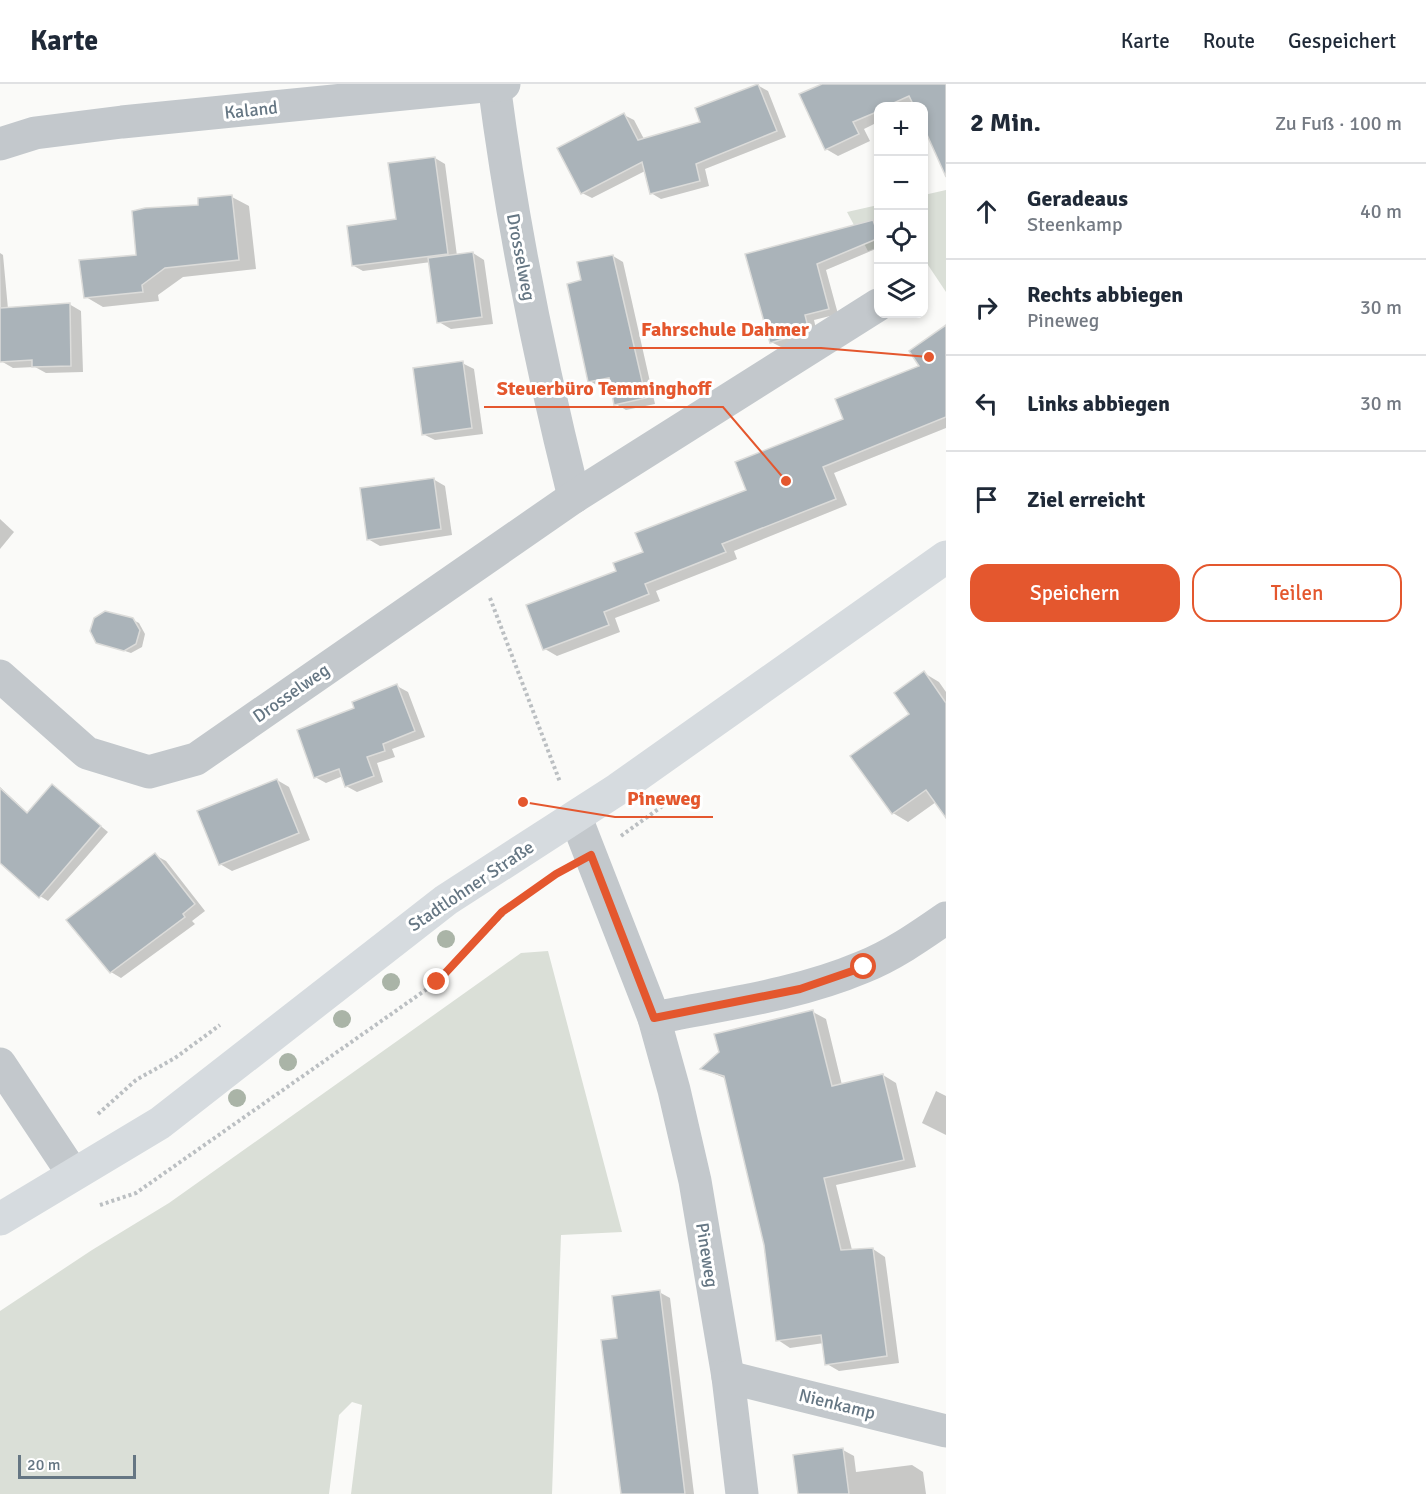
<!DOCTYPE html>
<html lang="de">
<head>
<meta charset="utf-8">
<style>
	body { margin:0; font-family:Signika,sans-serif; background:#f6f6f7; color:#1f2937 }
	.controls { position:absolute; right:18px; top:18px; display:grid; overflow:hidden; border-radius:12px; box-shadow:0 3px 9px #0003 }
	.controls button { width:54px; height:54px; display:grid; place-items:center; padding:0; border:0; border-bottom:2px solid #e0e1e3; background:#fff; color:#1f2937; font:30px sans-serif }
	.scale { position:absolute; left:18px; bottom:15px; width:118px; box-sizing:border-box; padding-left:6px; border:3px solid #657683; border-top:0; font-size:16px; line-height:21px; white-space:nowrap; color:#657683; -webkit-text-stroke:4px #fff; paint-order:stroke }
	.stop { position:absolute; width:18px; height:18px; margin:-14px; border:4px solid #e4572e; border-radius:50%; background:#fff }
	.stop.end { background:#e4572e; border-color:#fff; box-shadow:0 2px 6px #0008 }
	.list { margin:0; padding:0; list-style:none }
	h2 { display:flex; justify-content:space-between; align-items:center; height:78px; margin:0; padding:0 24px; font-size:26px }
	h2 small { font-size:20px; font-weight:400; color:#747a83 }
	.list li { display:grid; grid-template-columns:39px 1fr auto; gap:18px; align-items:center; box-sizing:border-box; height:96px; padding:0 24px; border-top:2px solid #e0e1e3 }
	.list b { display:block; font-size:22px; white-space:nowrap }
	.list p { margin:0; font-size:20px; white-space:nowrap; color:#747a83 }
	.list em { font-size:20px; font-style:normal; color:#747a83 }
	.actions { display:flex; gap:12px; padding:18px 24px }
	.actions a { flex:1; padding:14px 0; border:2px solid #e4572e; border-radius:18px; text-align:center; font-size:21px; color:#e4572e }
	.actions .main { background:#e4572e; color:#fff }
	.icon { flex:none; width:33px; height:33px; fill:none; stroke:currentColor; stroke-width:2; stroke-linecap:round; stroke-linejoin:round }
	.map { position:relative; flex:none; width:946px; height:1410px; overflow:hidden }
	header { display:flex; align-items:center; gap:36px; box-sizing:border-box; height:84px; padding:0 30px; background:#fff; border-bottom:2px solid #e0e1e3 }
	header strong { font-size:28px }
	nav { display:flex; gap:33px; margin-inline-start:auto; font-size:21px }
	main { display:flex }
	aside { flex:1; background:#fff }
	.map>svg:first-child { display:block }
	.green { fill:#dadfd7 }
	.shadow { fill:#0003 }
	.building { fill:#aab3b9; stroke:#dcdcda; stroke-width:1.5 }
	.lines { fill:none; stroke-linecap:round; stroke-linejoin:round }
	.path { stroke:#bbbfc2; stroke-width:4; stroke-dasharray:3 3; stroke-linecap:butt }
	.street { stroke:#c3c8cc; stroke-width:33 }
	.secondary { stroke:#d6dbdf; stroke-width:33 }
	.tree { fill:#aab4a7 }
	.route { stroke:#e4572e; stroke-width:8 }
	.labels { text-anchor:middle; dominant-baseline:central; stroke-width:6; stroke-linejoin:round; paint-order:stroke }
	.street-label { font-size:18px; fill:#657683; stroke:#fff }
	.leader { fill:none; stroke:#e4572e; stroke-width:2 }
	.callout-dot { fill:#e4572e; stroke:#fff; stroke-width:2 }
	.callout-label { font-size:20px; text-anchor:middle; font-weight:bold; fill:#e4572e; stroke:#fff; stroke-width:6; stroke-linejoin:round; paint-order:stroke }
</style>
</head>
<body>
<header>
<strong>Karte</strong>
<nav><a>Karte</a><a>Route</a><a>Gespeichert</a></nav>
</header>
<main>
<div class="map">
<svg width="946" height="1410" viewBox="0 0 946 1410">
	<rect width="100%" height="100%" fill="#fafaf8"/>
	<g class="green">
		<polygon points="946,106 946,208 924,175 924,111"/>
		<polygon points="878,121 878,163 868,167 847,128"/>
		<polygon points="548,867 622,1148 561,1151 552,1410 351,1410 362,1321 352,1318 339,1331 329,1410 0,1410 0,1227 92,1166 169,1119 521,869"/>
	</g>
	<g class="shadow">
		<polygon points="826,0 946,0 946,54 929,52 924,40 924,22 878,22 878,38 864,45 870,57 838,72 826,65"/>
		<polygon points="757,1 768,7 786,53 705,85 709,102 661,115 651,109 645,87 592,114 582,109 624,31 634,36 644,55 702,39"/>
		<polygon points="435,74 445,80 457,172 473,169 484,176 493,240 451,245 439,238 431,178 363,187 354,182 397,136"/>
		<polygon points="232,113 249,122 256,185 183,193 158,211 159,217 103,223 86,213 138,172"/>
		<polygon points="872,138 878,141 878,164 826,186 838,230 814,236 817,249 781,263 771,258 747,171"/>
		<polygon points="0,169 3,171 8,225 69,220 81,227 83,288 46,289 35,283 13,284 1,277"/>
		<polygon points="613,172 623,178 655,320 626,326 616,320 612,300 600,303 590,297 583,197"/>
		<polygon points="946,243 946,344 834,389 847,421 734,467 737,475 656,507 660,517 615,534 620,548 557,572 545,565 618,487 748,406 921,283"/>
		<polygon points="462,279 474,285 483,350 435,356 423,350"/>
		<polygon points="433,395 445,402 452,451 380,462 368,455"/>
		<polygon points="0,435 14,448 0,465"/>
		<polygon points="133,536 139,539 145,550 142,563 131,569 98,558"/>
		<polygon points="924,589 939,598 946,608 946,731 936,718 908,738 893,729 911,630"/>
		<polygon points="397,602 408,608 425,653 392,665 395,673 377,679 383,698 357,708 346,702 343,692 326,699 315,693 356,625"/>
		<polygon points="277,696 289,703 310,756 232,787 220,780"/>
		<polygon points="52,702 108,748 48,817 40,812 0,770 0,703 29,730"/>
		<polygon points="155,771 166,777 205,827 192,837 195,840 121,894 111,888"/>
		<polygon points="813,928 826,935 842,1001 883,991 896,999 916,1083 836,1101 852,1166 873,1165 885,1173 899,1279 839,1287 827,1280 824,1259 790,1264 778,1256 766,1161 727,995 703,985"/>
		<polygon points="936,1007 946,1012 946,1051 922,1039"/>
		<polygon points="659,1208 670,1214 694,1410 623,1410 619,1255"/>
		<polygon points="843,1366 854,1372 856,1388 912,1381 923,1388 926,1410 799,1410"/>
	</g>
	<g class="building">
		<polygon points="758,0 777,47 696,80 700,97 650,110 642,78 581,110 557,64 624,29 638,56 700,38 695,24"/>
		<polygon points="822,0 946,0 946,93 924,44 924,22 914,22 909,12 887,22 879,22 879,27 853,38 859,50 825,66 799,10"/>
		<polygon points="435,73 448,170 352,182 347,142 396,135 388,79"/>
		<polygon points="232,111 239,176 165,184 142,201 143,208 84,214 79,176 136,171 132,127 145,124 198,121 198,114"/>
		<polygon points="873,136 879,154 817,180 829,225 805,231 808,243 793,252 770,259 745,170"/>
		<polygon points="473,168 482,233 437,239 428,174"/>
		<polygon points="613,171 646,314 614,321 609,294 588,298 567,200 581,196 577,178"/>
		<polygon points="70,219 71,282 32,283 32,276 0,278 0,224"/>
		<polygon points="946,241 946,333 823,383 836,415 722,460 726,468 645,500 649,510 604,528 609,541 543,566 526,521 616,487 613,479 643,468 635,449 746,406 735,378 843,335 835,315 919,282 909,267"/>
		<polygon points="463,277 472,344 422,351 413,284"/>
		<polygon points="434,394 441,445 367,456 360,404"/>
		<polygon points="105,527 133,534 140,546 136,560 124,567 96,559 90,547 94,534"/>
		<polygon points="924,587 946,619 946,734 926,706 892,730 850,672 909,630 894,609"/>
		<polygon points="397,600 415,647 383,660 385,667 367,673 374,692 345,703 339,685 314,694 297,646 354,624 352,618"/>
		<polygon points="277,695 299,749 219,781 197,727"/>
		<polygon points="52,700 101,742 39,814 0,779 0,704 27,729"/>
		<polygon points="155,769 195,820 183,830 185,833 110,889 66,836"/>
		<polygon points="813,926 832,1002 883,990 904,1076 824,1094 841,1166 873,1164 887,1272 825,1281 821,1251 776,1257 764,1161 724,992 700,985 719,968 714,950"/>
		<polygon points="660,1206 685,1410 621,1410 601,1256 617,1254 612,1212"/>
		<polygon points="843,1364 849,1410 798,1410 793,1371"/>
	</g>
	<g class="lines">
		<g class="path">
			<polyline points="490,514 560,698"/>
			<polyline points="621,752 671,716"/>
			<polyline points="98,1030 136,996 175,974 220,941"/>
			<polyline points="100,1121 136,1109 437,898 511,822"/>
		</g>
		<g class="street">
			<path d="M494 0C512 140 540 277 574 413"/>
			<polyline points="0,60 35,49 122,38 504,0"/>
			<polyline points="0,592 87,669 149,688 196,675 574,413 878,221"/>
			<polyline points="576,734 654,934 674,1006 695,1097 728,1293 742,1410"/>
			<path d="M654 934C724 920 797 911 863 883 893 871 920 852 946 834"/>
			<polyline points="0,980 73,1090"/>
			<polyline points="728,1293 946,1347"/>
		</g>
		<polyline class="secondary" points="0,1135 160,1039 446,816 618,705 946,473"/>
	</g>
	<g class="tree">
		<circle cx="446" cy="855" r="9"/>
		<circle cx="391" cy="898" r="9"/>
		<circle cx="342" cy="935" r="9"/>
		<circle cx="288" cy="978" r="9"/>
		<circle cx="237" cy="1014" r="9"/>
	</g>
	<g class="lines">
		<polyline class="route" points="437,898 502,828 556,790 591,771 654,934 800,905 864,883"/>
	</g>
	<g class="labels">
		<g class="street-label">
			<text transform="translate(251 26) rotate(-6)">Kaland</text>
			<text transform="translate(521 173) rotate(79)">Drosselweg</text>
			<text transform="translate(291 609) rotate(-35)">Drosselweg</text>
			<text transform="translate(471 802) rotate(-34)">Stadtlohner Straße</text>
			<text transform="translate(707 1171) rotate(81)">Pineweg</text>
			<text transform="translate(837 1320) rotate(14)">Nienkamp</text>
		</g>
	</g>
	<path class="leader" d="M929 273L821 264H629M786 397L723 323H484M523 718L615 733H713"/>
	<g class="callout-dot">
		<circle cx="929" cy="273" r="6"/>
		<circle cx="786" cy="397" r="6"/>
		<circle cx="523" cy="718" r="6"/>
	</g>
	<g class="callout-label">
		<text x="725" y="252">Fahrschule Dahmer</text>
		<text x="604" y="311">Steuerbüro Temminghoff</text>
		<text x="664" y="721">Pineweg</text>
	</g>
</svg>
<div class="controls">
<button>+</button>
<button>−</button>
<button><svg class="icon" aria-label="locate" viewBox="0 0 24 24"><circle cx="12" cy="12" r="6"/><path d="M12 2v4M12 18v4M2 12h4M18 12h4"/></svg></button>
<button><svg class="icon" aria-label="layers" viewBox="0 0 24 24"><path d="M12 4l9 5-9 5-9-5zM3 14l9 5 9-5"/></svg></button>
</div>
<div class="scale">20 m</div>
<div class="stop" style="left:864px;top:883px"></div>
<div class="stop end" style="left:437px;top:898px"></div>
</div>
<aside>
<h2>2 Min.<small>Zu Fuß · 100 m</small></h2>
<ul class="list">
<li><svg class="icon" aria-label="ahead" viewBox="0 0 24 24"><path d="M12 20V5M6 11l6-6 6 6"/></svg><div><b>Geradeaus</b><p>Steenkamp</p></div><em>40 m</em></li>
<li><svg class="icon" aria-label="right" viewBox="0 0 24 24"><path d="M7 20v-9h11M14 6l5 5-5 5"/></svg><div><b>Rechts abbiegen</b><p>Pineweg</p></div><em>30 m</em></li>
<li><svg class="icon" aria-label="left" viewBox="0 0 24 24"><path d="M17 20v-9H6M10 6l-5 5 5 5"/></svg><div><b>Links abbiegen</b></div><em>30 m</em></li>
<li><svg class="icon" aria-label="arrive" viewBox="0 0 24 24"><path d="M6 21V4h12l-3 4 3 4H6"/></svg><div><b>Ziel erreicht</b></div></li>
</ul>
<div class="actions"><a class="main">Speichern</a><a>Teilen</a></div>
</aside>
</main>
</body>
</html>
